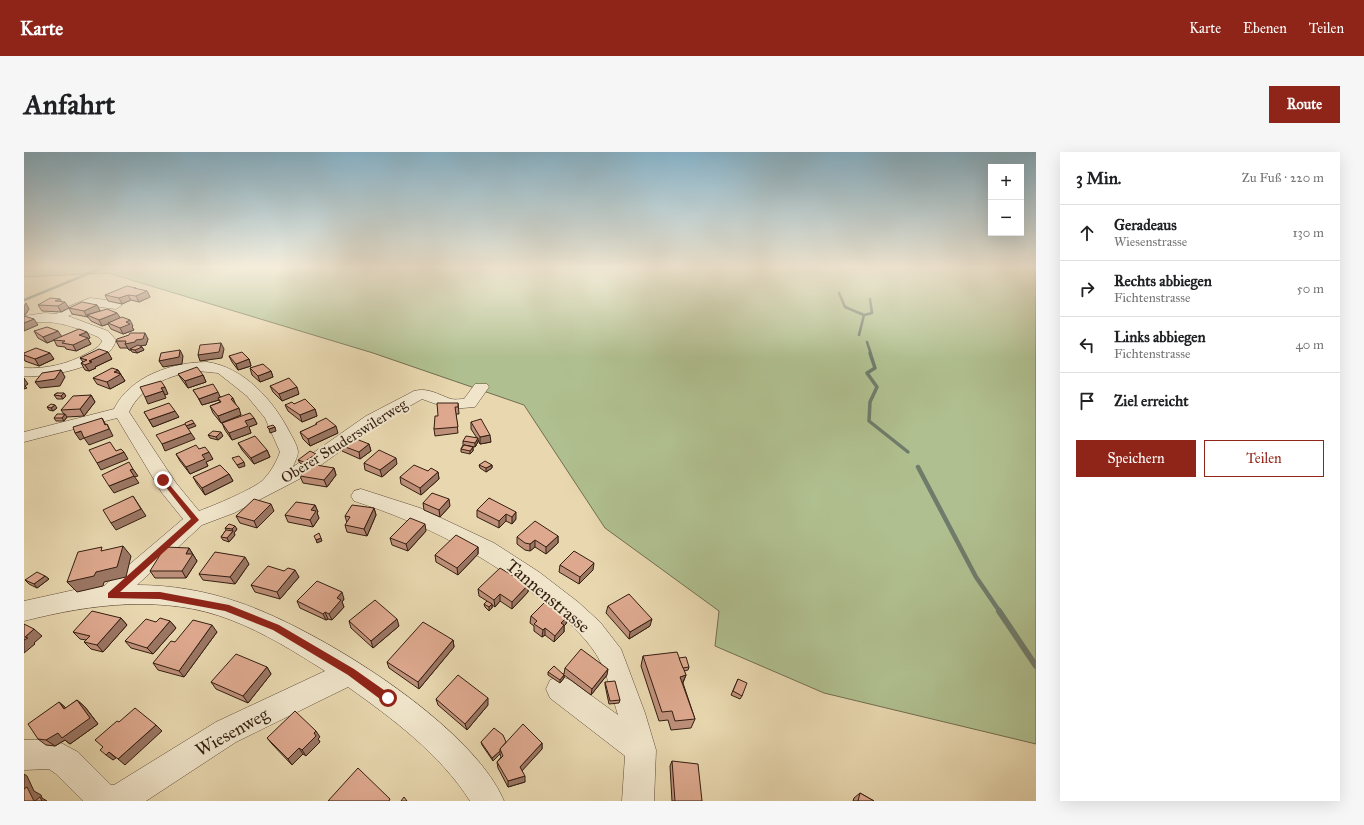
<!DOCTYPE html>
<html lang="de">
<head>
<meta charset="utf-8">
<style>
	body { margin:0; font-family:"IM FELL Great Primer",serif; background:#f6f6f6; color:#202124 }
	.controls { position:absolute; right:12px; top:12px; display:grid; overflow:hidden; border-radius:0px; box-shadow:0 4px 16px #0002 }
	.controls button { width:36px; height:36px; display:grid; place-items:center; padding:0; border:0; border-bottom:1px solid #e0e0e0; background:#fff; color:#202124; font:20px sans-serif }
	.stop { position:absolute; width:12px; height:12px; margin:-9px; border:3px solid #8f2418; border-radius:50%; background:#fff }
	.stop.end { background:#8f2418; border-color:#fff; box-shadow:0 1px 4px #0008 }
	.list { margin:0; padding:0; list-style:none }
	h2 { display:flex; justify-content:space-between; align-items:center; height:52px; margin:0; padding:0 16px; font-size:17px }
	h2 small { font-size:13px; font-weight:400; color:#757577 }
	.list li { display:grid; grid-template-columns:26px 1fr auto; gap:12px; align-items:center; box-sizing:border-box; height:56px; padding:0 16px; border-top:1px solid #e0e0e0 }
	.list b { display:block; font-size:15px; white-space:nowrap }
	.list p { margin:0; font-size:13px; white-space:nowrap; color:#757577 }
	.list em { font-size:13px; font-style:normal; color:#757577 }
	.actions { display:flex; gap:8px; padding:12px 16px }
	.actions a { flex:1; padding:9px 0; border:1px solid #8f2418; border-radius:0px; text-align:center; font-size:14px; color:#8f2418 }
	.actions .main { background:#8f2418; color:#fff }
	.icon { flex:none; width:22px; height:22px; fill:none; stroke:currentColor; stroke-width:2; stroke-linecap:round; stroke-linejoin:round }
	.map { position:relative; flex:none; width:1012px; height:649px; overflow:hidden; border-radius:0px }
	header { display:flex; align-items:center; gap:24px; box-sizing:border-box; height:56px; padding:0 20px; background:#8f2418; color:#fff }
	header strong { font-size:19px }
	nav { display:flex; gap:22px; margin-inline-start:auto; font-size:14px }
	.intro { display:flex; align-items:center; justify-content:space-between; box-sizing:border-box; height:96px; padding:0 24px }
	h1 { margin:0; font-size:28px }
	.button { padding:10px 18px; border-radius:0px; background:#8f2418; color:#fff; font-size:14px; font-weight:700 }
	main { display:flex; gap:24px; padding:0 24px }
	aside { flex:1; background:#fff; border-radius:0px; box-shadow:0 4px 16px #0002 }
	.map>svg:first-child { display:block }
	.green { fill:#b0bf8f; stroke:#726e50 }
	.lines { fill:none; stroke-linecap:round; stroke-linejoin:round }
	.stream-far3 { stroke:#707c6b; stroke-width:2.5 }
	.stream-far2 { stroke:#707c6b; stroke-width:3.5 }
	.stream-far1 { stroke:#707c6b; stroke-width:4.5 }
	.stream { stroke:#707c6b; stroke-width:6 }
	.minor-casing { stroke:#614c38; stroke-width:1 }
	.minor { fill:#f0e5cb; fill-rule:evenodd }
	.wall { fill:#be907a; stroke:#341e10 }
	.shaded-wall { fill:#9b7663; stroke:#341e10 }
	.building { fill:#dda88e; stroke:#341e10 }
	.route { fill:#8f2418 }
	.labels { text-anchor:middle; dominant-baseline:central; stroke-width:4; stroke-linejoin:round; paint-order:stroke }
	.street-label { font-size:15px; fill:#341e10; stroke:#f0e5cb }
	.near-street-label { font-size:18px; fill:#341e10; stroke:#f0e5cb }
</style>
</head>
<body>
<header>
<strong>Karte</strong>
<nav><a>Karte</a><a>Ebenen</a><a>Teilen</a></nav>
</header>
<div class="intro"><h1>Anfahrt</h1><a class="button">Route</a></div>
<main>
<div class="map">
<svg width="1012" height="649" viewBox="0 0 1012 649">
	<rect width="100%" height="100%" fill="#e8d7af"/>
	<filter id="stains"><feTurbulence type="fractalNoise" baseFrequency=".005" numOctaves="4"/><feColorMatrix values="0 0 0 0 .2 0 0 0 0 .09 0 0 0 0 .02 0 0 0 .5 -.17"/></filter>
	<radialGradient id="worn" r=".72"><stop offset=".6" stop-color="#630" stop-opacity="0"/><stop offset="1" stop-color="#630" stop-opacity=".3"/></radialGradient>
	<polygon class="green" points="0,116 1012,116 1012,592 800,541 691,494 695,459 581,376 500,253 349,201 84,121 0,125"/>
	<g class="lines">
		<g class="stream-far3">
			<polyline points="815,141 821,155 840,163"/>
			<polyline points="0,148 78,116"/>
			<polyline points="835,183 840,163 848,161 846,147"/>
			<polyline points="843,190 847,202"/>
		</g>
		<polyline class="stream-far2" points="846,201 851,216 843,221 853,235 846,250 845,269 884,300"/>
		<polyline class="stream-far1" points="894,315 952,425 976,460"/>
		<polyline class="stream" points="975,459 1012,514"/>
		<defs>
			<g id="minor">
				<path d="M66 146 92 149 98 153 92 157 68 154 44 164 84 179 92 188C86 215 23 226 0 224V216C23 217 44 212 64 201 69 198 76 195 78 189L74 185C49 174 28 166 0 172V164L21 161 33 162 34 159Z"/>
				<path d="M183 210C220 215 250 249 266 281 269 286 274 295 274 300 274 305 270 311 269 315L342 264 390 239C404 235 415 243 427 247 431 248 436 247 440 247L451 232H463L465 235 451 255 426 257 398 247 354 272 283 323 210 361 178 373 113 433C147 433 182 439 214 450 292 476 448 572 480 649H446C416 602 369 567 324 535L212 590 122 649H59L32 622 25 617 0 618V588L29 587 39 592 54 600 87 633H90L192 570 301 519C271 500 241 481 207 468 141 442 67 452 0 469V449L50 438 80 434 159 367 138 341 93 266 0 290V280L90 257C106 224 149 210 183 210ZM174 219 194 221 223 244 241 266 256 300C252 311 246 321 238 329 225 339 191 353 175 359L152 331 105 260C117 234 147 222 174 219Z"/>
				<path d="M337 337 396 356 470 391 515 420 554 450 576 470 597 497 621 561 632 598 630 649H598L601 604 526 546 522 537 526 528 536 524 546 528 594 563C589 547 584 525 577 511 566 488 543 469 524 453 465 405 402 372 330 349L327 344 330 339Z"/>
			</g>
		</defs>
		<use href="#minor" class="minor-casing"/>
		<use href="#minor" class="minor"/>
	</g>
	<g class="wall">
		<polygon points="112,137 123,139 126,145 115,150 107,148 98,152 84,149 81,143"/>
		<polygon points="37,150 45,156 37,160 18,159 14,153"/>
		<polygon points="73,153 76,159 96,166 109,174 108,175 110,178 99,182 87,177 84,172 78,174 67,169 64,165 48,162 45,156"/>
		<polygon points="10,179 37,185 63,180 66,186 64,187 67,192 52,199 42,197 41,195 33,194 30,188 23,191 14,186"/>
		<polygon points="124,187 122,193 116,194 118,195 120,198 113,201 108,200 107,198 105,198 103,196 96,196 92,189"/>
		<polygon points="0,201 30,207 15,214 1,209 0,207"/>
		<polygon points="205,204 225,207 227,214 214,218 208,210"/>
		<polygon points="56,206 88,207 71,215 72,216 65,219 61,218 57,211 59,210"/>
		<polygon points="226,216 247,219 249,225 236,230 228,223"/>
		<polygon points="94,218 101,229 86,237 73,232 69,226"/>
		<polygon points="154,222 179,223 182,230 164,236 158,228"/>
		<polygon points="246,234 275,242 258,249 249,240"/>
		<polygon points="169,238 197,245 212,253 217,263 197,271 189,261 186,254 196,250 195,248 178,253 173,244"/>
		<polygon points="33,241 42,244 39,247 33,247 30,243"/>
		<polygon points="67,243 71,250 60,264 43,265 40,269 32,269 30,266 40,262 37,258"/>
		<polygon points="434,251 435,262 432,262 434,281 411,284 410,277 414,264"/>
		<polygon points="270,252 291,257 293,264 278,270 264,259 261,253"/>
		<polygon points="23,255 33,256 29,259 25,258"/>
		<polygon points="120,260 155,265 129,275"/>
		<polygon points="230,266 233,272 225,275 227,281 208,288 201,278 198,271"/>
		<polygon points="447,270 467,290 456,292 454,288 454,290 451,295 440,293 449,295 449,299 446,302 437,300 437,297 439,293 439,289 453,286 447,277"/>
		<polygon points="292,271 314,281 286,294 279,287 276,280 292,273"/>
		<polygon points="184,283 199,284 194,288 186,286"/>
		<polygon points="214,291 243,298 246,305 230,312 218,298"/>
		<polygon points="345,292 347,299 336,307 318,299 316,293"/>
		<polygon points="175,297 189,307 182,310 184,314 166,322 156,309 152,302"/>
		<polygon points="293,305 281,314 276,311 274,308"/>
		<polygon points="340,311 373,312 358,325 341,318"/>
		<polygon points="455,313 468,313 468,316 462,320 456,316"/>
		<polygon points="310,316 312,323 303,335 279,331 276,324"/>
		<polygon points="404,319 414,320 415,327 397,343 377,332 376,325"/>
		<polygon points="205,322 209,329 181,343 173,332 169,325"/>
		<polygon points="465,346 492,367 488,372 482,369 475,376 453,365 453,358"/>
		<polygon points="399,351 426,354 416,365 400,358"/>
		<polygon points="291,353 294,360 293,361 295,366 289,375 264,370 261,363"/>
		<polygon points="350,356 352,363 343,384 323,380 321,373 323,371 321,364"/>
		<polygon points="250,359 233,376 216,371 212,364"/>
		<polygon points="201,376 213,377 210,381 211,383 205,390 199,388 197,385 202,378"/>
		<polygon points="402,379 384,399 368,393 366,386"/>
		<polygon points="534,384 534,391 522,402 511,395 506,399 501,398 493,392 493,385"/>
		<polygon points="454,395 454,402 434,423 412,410 411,403"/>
		<polygon points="165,396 173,409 162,426 131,426 126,419"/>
		<polygon points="225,412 211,432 179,428 175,422"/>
		<polygon points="536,413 569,418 555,432 535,420"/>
		<polygon points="21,424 25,427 13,436 5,432 1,428"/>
		<polygon points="275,425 256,447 231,440 227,433"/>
		<polygon points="504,433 504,440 488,457 476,449 471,455 468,453 468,456 465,459 461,455 460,452 463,449 455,444 454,437"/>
		<polygon points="320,447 318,450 320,455 308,468 304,467 302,468 276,456 273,449"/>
		<polygon points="584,454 626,474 605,487 582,461"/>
		<polygon points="507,464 543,465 542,472 540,474 540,480 530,490 521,483 518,485 510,479 510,474 506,471"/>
		<polygon points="97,466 103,473 79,500 67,497 60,490 62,488 56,487 49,480"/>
		<polygon points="146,469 152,476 129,502 107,496 101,489 132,470"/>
		<polygon points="325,469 375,474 349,496 327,476"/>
		<polygon points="193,480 160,525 134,518 129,511 151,490"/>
		<polygon points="429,488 430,495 395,537 365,516 363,510"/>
		<polygon points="619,504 665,515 664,518 660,519 662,523 659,531 671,567 667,576 647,578 644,568 635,569 617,514"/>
		<polygon points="243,515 247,522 224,551 192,537 187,530"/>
		<polygon points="541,516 583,523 567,543 540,523 540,526 536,531 524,523 524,520 540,522"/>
		<polygon points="714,527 718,544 716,547 707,543"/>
		<polygon points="581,530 596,548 595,551 585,552 581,533"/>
		<polygon points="412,547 464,553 443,578 414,553"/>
		<polygon points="53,548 61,555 74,572 46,592 41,588 31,594 22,593 14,587 35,550 42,556"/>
		<polygon points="296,585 294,587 296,590 282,604 279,602 268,613 248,592 243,586"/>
		<polygon points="457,590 518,591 518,597 498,618 501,630 484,635 474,616 473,610 477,605 476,602 469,609 458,593"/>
		<polygon points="648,609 678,649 648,649 646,614"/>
		<polygon points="836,641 850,649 829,649 830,646"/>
	</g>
	<g class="shaded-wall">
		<polygon points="123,139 126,145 115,150 112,144"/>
		<polygon points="104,143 107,148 98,152 95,146"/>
		<polygon points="36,147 39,151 41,150 45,156 37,160 31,149"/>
		<polygon points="2,151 5,157 2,162 0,163 0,154"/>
		<polygon points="73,153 76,159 63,163 64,165 63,165 60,159"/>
		<polygon points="93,161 97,167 84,171 84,172 78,174 75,168"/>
		<polygon points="10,167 14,173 0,179 0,171"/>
		<polygon points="106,168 109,174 108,175 110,178 99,182 96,176 102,170"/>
		<polygon points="34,179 38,185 23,191 19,185"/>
		<polygon points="63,180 66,186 64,187 67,192 52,199 49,193 55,183"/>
		<polygon points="121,181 124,187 122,193 116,194 118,195 120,198 113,201 111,198 106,197 107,198 105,198 101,192 112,188"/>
		<polygon points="197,191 200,197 198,206 176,209 174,203"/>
		<polygon points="156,198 159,204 158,212 139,215 135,209"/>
		<polygon points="84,200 88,207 71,215 72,216 65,219 61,213 65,209"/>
		<polygon points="26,201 30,207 15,214 11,207"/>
		<polygon points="225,207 227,214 214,218 212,212"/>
		<polygon points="37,218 41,225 36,234 16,236 11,230"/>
		<polygon points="94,218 101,229 86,237 83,230 90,220"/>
		<polygon points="247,219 249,225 236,230 234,224"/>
		<polygon points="179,223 182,230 164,236 161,229"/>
		<polygon points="0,226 4,232 1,234 3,236 0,237"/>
		<polygon points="141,235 144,242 141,243 137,236"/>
		<polygon points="273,235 275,242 258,249 255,242"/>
		<polygon points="139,239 142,246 124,252 121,245"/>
		<polygon points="194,240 197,247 194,246 195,248 178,253 175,247"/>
		<polygon points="40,241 42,244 39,247 37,244"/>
		<polygon points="67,243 71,250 60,264 56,257"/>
		<polygon points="209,246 212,253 207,247"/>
		<polygon points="31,253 33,256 29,259 27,256"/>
		<polygon points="215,256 217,263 197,271 194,264"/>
		<polygon points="291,257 293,264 278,270 276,263"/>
		<polygon points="151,259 155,265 129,275 125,268"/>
		<polygon points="41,262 43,265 40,269 38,266"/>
		<polygon points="78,266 82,273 83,272 89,284 65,293 60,286 56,288 51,281 81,273"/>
		<polygon points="230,266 233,272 225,275 227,281 208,288 205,281 221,269"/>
		<polygon points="170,271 172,274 164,277 162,274"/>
		<polygon points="312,274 314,281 286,294 284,287"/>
		<polygon points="251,275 252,279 246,281 245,277"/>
		<polygon points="197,280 199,284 194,288 192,285"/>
		<polygon points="167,281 171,287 141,299 138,292"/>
		<polygon points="466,283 467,290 456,292 456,285"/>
		<polygon points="454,286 454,290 451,295 451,291"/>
		<polygon points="345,292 347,299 336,307 335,300"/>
		<polygon points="449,295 449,299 446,302 446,299"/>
		<polygon points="243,298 246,305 230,312 227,306"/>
		<polygon points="100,300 104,307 77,318 73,311"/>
		<polygon points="185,300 189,307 182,310 184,314 166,322 162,315 178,303"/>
		<polygon points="292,302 293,305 281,314 280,310"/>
		<polygon points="372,306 373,312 358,325 356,318"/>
		<polygon points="220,310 221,314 215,316 213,313"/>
		<polygon points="468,313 468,316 462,320 462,316"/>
		<polygon points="310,316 312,323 303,335 300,328"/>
		<polygon points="109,317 114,324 110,325 106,318"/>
		<polygon points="414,320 415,327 397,343 396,336"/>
		<polygon points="205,322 209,329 181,343 178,336"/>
		<polygon points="110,324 115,331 90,341 85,334"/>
		<polygon points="109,344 122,364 92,378 87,371"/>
		<polygon points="425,347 426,354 416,365 415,358"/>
		<polygon points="247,352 250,359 233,376 230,369"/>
		<polygon points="291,353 294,360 293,361 295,366 289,375 286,368 287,358"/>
		<polygon points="350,356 352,363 343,384 340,377"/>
		<polygon points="492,360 492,367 488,372 488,365"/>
		<polygon points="482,362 482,369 475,376 475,369"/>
		<polygon points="401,372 402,379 384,399 382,392"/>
		<polygon points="211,374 213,377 210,381 211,383 205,390 203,386 209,379 208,377"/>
		<polygon points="534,384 534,391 522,402 522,395"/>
		<polygon points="297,386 298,389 293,391 292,388"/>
		<polygon points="511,388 511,395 506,399 506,392"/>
		<polygon points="99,394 107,404 102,425 80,430 79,434 53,440 43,430 72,420"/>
		<polygon points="454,395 454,402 434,423 433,416"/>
		<polygon points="165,396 173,409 162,426 158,419 162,402"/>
		<polygon points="221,405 225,412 211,432 206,425"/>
		<polygon points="570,411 569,418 555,432 556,425"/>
		<polygon points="271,418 275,425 256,447 253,440"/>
		<polygon points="21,424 25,427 13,436 10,432"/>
		<polygon points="504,433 504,440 488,457 488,450"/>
		<polygon points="318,440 320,447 318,450 320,455 308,468 305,462 313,446"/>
		<polygon points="476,442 476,449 471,455 470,448"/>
		<polygon points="468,452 468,456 465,459 465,455"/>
		<polygon points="301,460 304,467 302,468 299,462"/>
		<polygon points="543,465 542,472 540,474 540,480 530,490 531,484 537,471"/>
		<polygon points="97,466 103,473 79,500 73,493"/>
		<polygon points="373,467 375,474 349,496 347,489"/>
		<polygon points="628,467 626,474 605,487 606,480"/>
		<polygon points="146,469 152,476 129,502 123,496"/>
		<polygon points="188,473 193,480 160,525 155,519"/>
		<polygon points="521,476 521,483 518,485 519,478"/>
		<polygon points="10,477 18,484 10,491 11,492 0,501 0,488 1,485"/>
		<polygon points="429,488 430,495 395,537 394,530"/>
		<polygon points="243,515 247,522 224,551 219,544"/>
		<polygon points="584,517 583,523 567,543 568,537"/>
		<polygon points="540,523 540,526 536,531 536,528"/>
		<polygon points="662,523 658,532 656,525"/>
		<polygon points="464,546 464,553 443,578 441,572"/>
		<polygon points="53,548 61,555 74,572 46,592 41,588 31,594 22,588"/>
		<polygon points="35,550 43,557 40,557"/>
		<polygon points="132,573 138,579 101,613 94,607"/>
		<polygon points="292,579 296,585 294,587 296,590 282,604 278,598 290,581"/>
		<polygon points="518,591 518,597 497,620 496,615"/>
		<polygon points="275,596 279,602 268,613 264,607"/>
		<polygon points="476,599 476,602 469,609 468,606"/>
		<polygon points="85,600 92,606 89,608 82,603"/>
		<polygon points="0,622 3,624 10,639 17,643 18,646 23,649 10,649 0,638"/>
		<polygon points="501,624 501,630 484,635 484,629"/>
	</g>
	<g class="building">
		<polygon points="103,134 112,136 110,136 123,139 112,144 104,143 95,146 81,143"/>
		<polygon points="26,146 36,147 31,149 41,150 34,154 14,153"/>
		<polygon points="58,150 73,153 60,159 45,156"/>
		<polygon points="83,157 93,161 75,168 63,163"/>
		<polygon points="0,164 10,167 0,171"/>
		<polygon points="98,165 106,168 102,170 106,172 96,176 84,171"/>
		<polygon points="23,175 34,179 19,185 10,179"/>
		<polygon points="55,177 63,180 55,183 64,186 49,193 38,191 41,189 29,188"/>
		<polygon points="106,181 121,181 119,187 112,188 111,190 101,192 102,189 92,189 93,187 105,183"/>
		<polygon points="197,191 195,200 174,203 176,193"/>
		<polygon points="114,193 118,195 111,198 106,197"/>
		<polygon points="12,196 26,201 11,207 0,203 0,201"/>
		<polygon points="75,197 84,200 65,209 68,210 61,213 57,211 63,208 56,206"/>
		<polygon points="156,198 155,205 135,209 137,201"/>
		<polygon points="218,200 225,207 212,212 205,204"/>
		<polygon points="239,212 247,219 234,224 226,216"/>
		<polygon points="173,215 179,223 161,229 154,222"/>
		<polygon points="88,216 94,218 90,220 97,222 83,230 69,226"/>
		<polygon points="37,218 31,227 11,230 18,221"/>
		<polygon points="265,226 273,235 255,242 246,234"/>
		<polygon points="137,229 141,235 137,236 139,239 121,245 116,235"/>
		<polygon points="189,232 194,240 175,247 169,238"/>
		<polygon points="33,241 40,241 37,244 30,243"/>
		<polygon points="205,242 209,246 207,247 215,256 194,264 186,254 197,250 194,246"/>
		<polygon points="67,243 56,257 37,258 49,244"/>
		<polygon points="281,247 291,257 276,263 261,253 268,250 270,252"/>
		<polygon points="145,251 151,259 125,268 120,260"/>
		<polygon points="413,251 434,251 434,255 431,255 434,275 410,277 411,264 414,264"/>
		<polygon points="27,252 31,253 27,256 23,255"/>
		<polygon points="226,261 230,266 221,269 224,274 205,281 198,271"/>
		<polygon points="33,262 41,262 38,266 30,266"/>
		<polygon points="78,266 81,273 83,272 85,277 60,286 57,279 51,281 49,275"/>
		<polygon points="302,266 312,274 284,287 276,280 293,272 292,271"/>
		<polygon points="457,267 466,283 456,285 447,270"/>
		<polygon points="168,268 170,271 162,274 161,271"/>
		<polygon points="161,272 167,281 138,292 132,283"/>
		<polygon points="249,273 251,275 245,277 243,275"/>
		<polygon points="189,279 197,280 192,285 184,283"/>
		<polygon points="231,284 243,298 227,306 214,291"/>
		<polygon points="442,284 454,286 451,291 439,289"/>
		<polygon points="327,285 345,292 335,300 316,293"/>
		<polygon points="86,290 92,299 97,297 100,300 73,311 65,298"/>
		<polygon points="172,293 175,297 181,295 185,300 178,303 181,307 162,315 152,302"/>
		<polygon points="440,293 449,295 446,299 437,297"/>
		<polygon points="355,298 372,306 356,318 340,311"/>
		<polygon points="286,299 292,302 280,310 274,308"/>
		<polygon points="215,304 220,310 213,313 208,306"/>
		<polygon points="461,309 468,313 462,316 455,313"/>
		<polygon points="105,310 109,317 106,318 110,324 85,334 78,323"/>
		<polygon points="286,312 310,316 300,328 276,324"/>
		<polygon points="196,313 205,322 178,336 169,325"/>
		<polygon points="390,313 404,319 407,316 414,320 396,336 376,325"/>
		<polygon points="408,341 425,347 415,358 399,351"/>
		<polygon points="109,344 117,357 87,371 79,358"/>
		<polygon points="465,346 492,360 488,365 482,362 475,369 453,358"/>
		<polygon points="230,347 247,352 230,369 212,364"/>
		<polygon points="272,350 291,353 287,358 292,359 286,368 261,363"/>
		<polygon points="328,353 350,356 340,377 321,373 326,365 321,364"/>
		<polygon points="386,366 401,372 382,392 366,386"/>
		<polygon points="511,369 534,384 522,395 511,388 506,392 501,391 493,385"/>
		<polygon points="205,372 211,374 208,377 201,376"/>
		<polygon points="202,378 209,379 203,386 197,385"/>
		<polygon points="295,381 297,386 292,388 290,384"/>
		<polygon points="432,383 454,395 433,416 411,403"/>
		<polygon points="99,394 93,415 72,420 70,424 43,430 54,400 78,395 77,399"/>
		<polygon points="141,395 165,396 162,402 169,402 158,419 126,419"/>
		<polygon points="550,399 570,411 556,425 536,413"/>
		<polygon points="191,400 221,405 206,425 175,422"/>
		<polygon points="244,414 260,419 264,416 271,418 253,440 227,433"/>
		<polygon points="476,416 504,433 488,450 476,442 470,448 454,437"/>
		<polygon points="13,420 21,424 10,432 1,428"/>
		<polygon points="293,429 318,440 313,446 317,448 305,462 301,460 299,462 273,449"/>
		<polygon points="605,442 628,467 606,480 584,454"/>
		<polygon points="351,448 373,467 347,489 325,469"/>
		<polygon points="463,449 468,452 465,455 460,452"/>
		<polygon points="521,450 543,465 537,471 540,473 531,484 521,476 519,478 510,472 513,469 507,464"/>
		<polygon points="68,459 97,466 73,493 60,490 66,484 49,480"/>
		<polygon points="136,466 146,469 123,496 101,489 122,467 132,470"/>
		<polygon points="169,468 188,473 155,519 129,511 147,489 151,490"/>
		<polygon points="399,470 429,488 394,530 363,510"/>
		<polygon points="0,472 10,477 1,485 4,486 0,488"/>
		<polygon points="557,497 584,517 568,537 541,516"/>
		<polygon points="653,500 662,523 656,525 671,567 651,569 648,559 638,560 619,504"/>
		<polygon points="212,502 243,515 219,544 187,530"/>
		<polygon points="662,505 665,515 659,516 655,506"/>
		<polygon points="530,514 540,523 536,528 524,520"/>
		<polygon points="434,523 464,546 441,572 412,547"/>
		<polygon points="714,527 723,531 718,544 709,539"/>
		<polygon points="591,529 596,548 586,549 581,530"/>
		<polygon points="53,548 66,566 38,586 34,581 22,588 14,587 4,572 35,550 40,557"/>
		<polygon points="111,556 132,573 94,607 85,600 82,603 76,598 79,595 71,588 93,569 95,570"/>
		<polygon points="271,559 292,579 290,581 292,584 278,598 275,596 264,607 243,586"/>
		<polygon points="499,572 518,591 496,615 501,624 484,629 473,610 479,604 476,597"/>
		<polygon points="470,576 479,583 482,590 476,597 476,599 468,606 457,590"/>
		<polygon points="648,609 674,612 678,649 651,649"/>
		<polygon points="334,616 366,647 365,649 304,649"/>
		<polygon points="3,635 10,649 0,649 0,637"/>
		<polygon points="836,641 850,649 834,649"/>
		<polygon points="16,645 18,649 11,649"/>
		<polygon points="380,645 383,649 377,649"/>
	</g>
	<linearGradient id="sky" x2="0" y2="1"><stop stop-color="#88b6ce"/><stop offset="0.56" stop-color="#f5eddb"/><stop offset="1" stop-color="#f5eddb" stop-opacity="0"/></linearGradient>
	<rect width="1012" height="206" fill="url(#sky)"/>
	<polygon class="route" points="139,325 175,368 96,440 136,440 205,453 255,473 330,517 367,543 367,550 360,550 324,523 249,478 201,459 136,447 84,446 84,441 167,367 137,329 136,328"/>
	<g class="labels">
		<g class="street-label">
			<text transform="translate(320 289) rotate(-32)">Oberer Studerswilerweg</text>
		</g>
		<g class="near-street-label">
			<text transform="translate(524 444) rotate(40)">Tannenstrasse</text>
			<text transform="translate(208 580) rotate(-29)">Wiesenweg</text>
		</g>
	</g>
	<rect width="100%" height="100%" filter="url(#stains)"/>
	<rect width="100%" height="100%" fill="url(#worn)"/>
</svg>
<div class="controls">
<button>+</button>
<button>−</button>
</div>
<div class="stop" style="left:364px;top:546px"></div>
<div class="stop end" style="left:139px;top:328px"></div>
</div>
<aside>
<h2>3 Min.<small>Zu Fuß · 220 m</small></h2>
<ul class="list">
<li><svg class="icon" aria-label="ahead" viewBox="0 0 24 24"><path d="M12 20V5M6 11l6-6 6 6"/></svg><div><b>Geradeaus</b><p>Wiesenstrasse</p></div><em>130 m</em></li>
<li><svg class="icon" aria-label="right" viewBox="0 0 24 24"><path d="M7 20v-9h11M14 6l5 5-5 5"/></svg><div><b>Rechts abbiegen</b><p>Fichtenstrasse</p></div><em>50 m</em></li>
<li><svg class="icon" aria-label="left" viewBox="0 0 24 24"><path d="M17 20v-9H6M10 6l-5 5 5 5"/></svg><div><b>Links abbiegen</b><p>Fichtenstrasse</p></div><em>40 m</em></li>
<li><svg class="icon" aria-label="arrive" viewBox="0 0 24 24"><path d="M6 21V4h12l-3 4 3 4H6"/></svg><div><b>Ziel erreicht</b></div></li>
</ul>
<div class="actions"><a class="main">Speichern</a><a>Teilen</a></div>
</aside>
</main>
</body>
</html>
